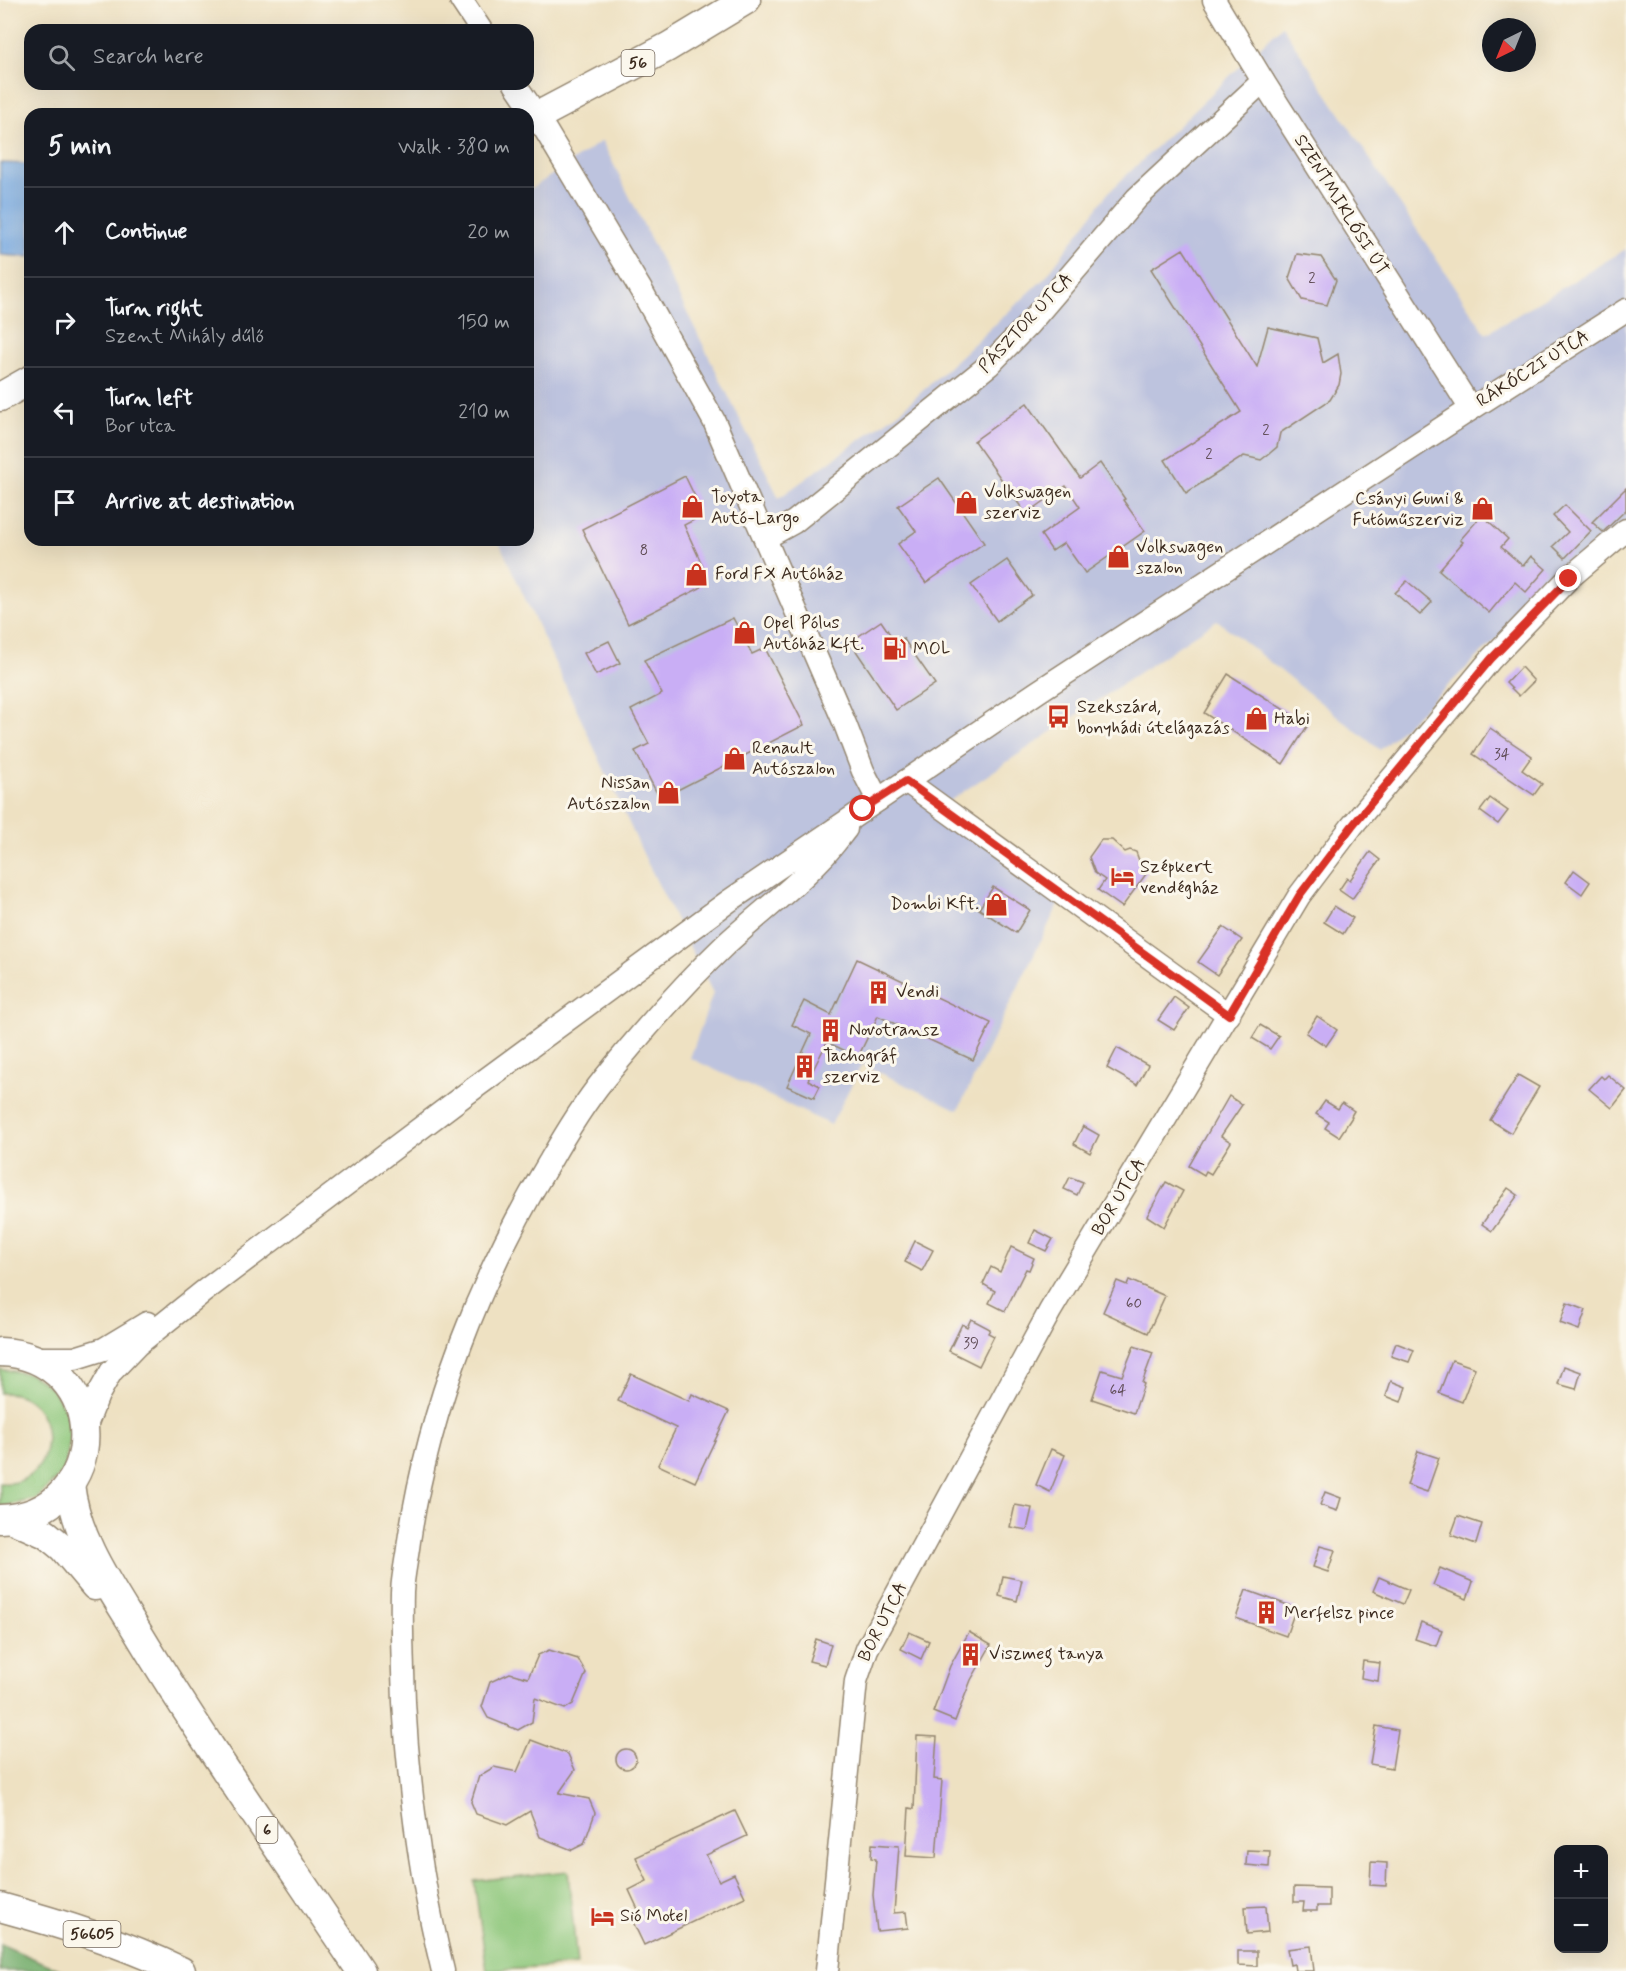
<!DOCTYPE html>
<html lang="en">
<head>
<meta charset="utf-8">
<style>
	body { margin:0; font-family:Mynerve,sans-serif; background:#242831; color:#f1f3f6 }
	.controls { position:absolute; right:18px; bottom:18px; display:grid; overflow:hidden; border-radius:12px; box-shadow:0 6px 24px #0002 }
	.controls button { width:54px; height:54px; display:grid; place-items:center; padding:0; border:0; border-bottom:2px solid #363941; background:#171b24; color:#f1f3f6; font:30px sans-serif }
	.compass { position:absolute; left:1482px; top:18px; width:54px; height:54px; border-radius:50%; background:#171b24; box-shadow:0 6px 24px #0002; rotate:223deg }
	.stop { position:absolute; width:18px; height:18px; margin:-14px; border:4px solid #d93025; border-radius:50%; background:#fff }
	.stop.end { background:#d93025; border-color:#fff; box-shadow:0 2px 6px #0008 }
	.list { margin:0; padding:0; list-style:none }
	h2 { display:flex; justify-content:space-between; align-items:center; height:78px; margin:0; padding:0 24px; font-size:26px }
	h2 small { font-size:20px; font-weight:400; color:#9ea1a6 }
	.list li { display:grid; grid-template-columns:39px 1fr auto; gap:18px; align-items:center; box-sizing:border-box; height:90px; padding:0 24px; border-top:2px solid #363941 }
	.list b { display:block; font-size:22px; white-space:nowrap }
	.list p { margin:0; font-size:20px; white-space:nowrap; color:#9ea1a6 }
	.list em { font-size:20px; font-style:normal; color:#9ea1a6 }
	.icon { flex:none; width:33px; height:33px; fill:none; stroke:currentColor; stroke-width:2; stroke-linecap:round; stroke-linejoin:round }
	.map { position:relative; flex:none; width:1626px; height:1971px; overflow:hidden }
	.search { position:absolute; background:#171b24; box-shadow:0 6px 24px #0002; left:24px; top:24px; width:510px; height:66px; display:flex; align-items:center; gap:15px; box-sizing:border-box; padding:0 21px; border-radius:18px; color:#9ea1a6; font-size:22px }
	.panel { position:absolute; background:#171b24; box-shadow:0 6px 24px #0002; left:24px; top:108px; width:510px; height:438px; border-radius:18px }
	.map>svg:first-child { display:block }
	.industrial { fill:#bdc3de }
	.green { fill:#8ec77b; stroke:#64784c; stroke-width:1.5 }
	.forest { fill:#72ac6b; stroke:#566b44; stroke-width:1.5 }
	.water { fill:#75a7e1; stroke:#586880; stroke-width:1.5 }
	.building { fill:#c9aef5 }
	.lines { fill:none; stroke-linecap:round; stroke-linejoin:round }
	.minor-casing { stroke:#948670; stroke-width:25 }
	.major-casing { stroke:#948670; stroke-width:31 }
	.minor { stroke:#fff; stroke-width:22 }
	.major { stroke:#fff; stroke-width:28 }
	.route { stroke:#d93025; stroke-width:8 }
	.labels { text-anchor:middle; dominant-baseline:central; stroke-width:6; stroke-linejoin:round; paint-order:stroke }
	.number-label { font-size:15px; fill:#5e4b54 }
	.shield { fill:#fbf7ec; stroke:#75685c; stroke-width:1.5 }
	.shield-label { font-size:16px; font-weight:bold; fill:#3b2a1e }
	.street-label { font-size:18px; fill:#3b2a1e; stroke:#fbf7ec }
	.poi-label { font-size:18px; fill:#3b2a1e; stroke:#fbf7ec; text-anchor:start }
</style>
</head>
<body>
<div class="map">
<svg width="1626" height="1971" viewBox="0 0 1626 1971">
	<rect width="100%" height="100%" fill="#fbf7ec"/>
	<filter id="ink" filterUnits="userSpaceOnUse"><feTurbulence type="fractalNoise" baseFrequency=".0167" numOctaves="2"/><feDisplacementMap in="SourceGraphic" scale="12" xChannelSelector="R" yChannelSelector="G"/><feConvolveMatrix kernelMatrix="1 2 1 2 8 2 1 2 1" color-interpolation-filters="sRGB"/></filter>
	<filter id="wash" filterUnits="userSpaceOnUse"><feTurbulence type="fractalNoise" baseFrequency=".008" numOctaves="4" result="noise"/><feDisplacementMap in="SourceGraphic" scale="24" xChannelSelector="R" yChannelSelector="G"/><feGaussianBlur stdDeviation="1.35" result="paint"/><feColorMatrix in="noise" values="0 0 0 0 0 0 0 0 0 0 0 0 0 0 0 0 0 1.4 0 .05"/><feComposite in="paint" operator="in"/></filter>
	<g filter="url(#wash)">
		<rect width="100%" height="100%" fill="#eee1c2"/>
		<polygon class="industrial" points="1282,26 1486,334 1626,249 1626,520 1565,574 1380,750 1217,620 945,804 1065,891 958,1110 862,1064 831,1125 690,1058 713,993 647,862 498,540 528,540 528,191 602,141 779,498 903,409 1045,278 1108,193"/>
		<g class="green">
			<path d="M0 1369 30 1374 42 1381 53 1390 68 1414 72 1428 64 1471 36 1499 0 1507V1483C62 1488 63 1389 0 1393Z"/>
			<polygon points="568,1871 577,1965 487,1971 474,1881"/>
		</g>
		<polygon class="forest" points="0,1944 63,1971 0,1971"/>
		<polygon class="water" points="0,163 30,164 30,257 0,255"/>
		<g id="blocks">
			<g class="building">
				<polygon points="1183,249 1257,367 1268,327 1317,338 1323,363 1338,354 1341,374 1339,385 1330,400 1280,433 1277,447 1270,453 1261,460 1244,456 1186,493 1165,460 1241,412 1151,269"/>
				<polygon points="1297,254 1321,257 1336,280 1327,305 1302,300 1289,278"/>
				<polygon points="1027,403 1080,478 1100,463 1125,499 1123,500 1145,531 1085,573 1064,543 1052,551 1041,535 1080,507 1066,486 1026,514 974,441"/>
				<polygon points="685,476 699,505 694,520 684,525 706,573 700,588 628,624 582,529"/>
				<polygon points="939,478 984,543 926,583 898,544 916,531 898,506"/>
				<polygon points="1626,488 1626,510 1603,532 1592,522"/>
				<polygon points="1565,505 1591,531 1565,558 1553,546 1568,532 1553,516"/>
				<polygon points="1482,515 1508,539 1501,547 1523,566 1531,556 1546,569 1526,592 1515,582 1489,613 1439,570 1463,542 1460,540"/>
				<polygon points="1007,560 1032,595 997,621 971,585"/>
				<polygon points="1407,581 1432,602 1420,615 1395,593"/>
				<polygon points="733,618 752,654 765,648 804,725 660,799 635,751 649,744 631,710 662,694 644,660"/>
				<polygon points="881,621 896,643 903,638 935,684 896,710 850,642"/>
				<polygon points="609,641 620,663 596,675 584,653"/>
				<polygon points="1521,667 1534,681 1519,696 1506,683"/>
				<polygon points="1228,674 1308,725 1283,764 1204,713"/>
				<polygon points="1490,728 1532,756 1522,770 1542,784 1534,795 1473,754"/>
				<polygon points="1490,798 1508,811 1498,824 1480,811"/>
				<polygon points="1101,840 1112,840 1125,852 1130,850 1136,852 1140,863 1149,870 1122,907 1098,890 1105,880 1095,873 1089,857"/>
				<polygon points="1370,852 1380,860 1352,899 1339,890 1347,878 1350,880"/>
				<polygon points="1574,870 1590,882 1582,894 1566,882"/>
				<polygon points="993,887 1030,910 1016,933 979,909"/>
				<polygon points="1334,906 1353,918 1343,934 1324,922"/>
				<polygon points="1223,927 1242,940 1217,975 1198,962"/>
				<polygon points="857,959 991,1023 973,1060 878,1016 858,1057 827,1042 808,1080 820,1086 814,1098 787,1086 811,1034 792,1025 804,1001 831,1015"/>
				<polygon points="1174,997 1189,1008 1174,1030 1158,1020"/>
				<polygon points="1317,1016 1337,1030 1326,1046 1306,1033"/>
				<polygon points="1260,1025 1279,1036 1270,1049 1252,1038"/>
				<polygon points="1117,1048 1148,1065 1137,1085 1107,1068"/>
				<polygon points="1518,1075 1539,1087 1511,1133 1490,1120"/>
				<polygon points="1608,1075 1626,1090 1612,1108 1589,1089 1601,1076 1604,1079"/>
				<polygon points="1229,1096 1242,1105 1221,1136 1231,1142 1211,1174 1206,1171 1204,1175 1189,1166"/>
				<polygon points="1325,1101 1338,1109 1342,1103 1354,1111 1351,1116 1352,1117 1339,1137 1325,1128 1329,1122 1316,1114"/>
				<polygon points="1083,1126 1099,1135 1090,1153 1074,1144"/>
				<polygon points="1070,1177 1083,1182 1077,1195 1064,1189"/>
				<polygon points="1166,1182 1183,1191 1164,1227 1147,1216"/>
				<polygon points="1508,1188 1518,1195 1492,1231 1482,1224"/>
				<polygon points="1035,1230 1053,1239 1046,1251 1029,1243"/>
				<polygon points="915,1241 933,1250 922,1271 905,1262"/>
				<polygon points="1011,1247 1034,1258 1029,1270 1026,1269 1005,1311 989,1303 995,1291 983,1284 991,1267 1000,1272"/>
				<polygon points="1129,1280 1165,1296 1148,1333 1103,1312 1117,1281 1127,1285"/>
				<polygon points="1567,1303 1586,1310 1579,1330 1560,1323"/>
				<polygon points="971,1319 990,1329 988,1333 994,1336 979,1366 949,1351 962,1324 967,1327"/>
				<polygon points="1396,1343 1414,1350 1409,1362 1391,1356"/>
				<polygon points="1134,1346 1153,1353 1142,1383 1144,1384 1134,1413 1092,1399 1102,1370 1122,1376"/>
				<polygon points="1452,1360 1475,1368 1462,1402 1439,1393"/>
				<polygon points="1564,1366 1581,1372 1576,1389 1558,1384"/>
				<polygon points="631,1374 689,1401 692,1394 729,1411 695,1482 658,1465 676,1428 618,1401"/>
				<polygon points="1391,1381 1406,1387 1401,1402 1386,1396"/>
				<polygon points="1051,1449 1065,1455 1050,1492 1036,1485"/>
				<polygon points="1418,1451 1439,1458 1427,1492 1407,1485"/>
				<polygon points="1325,1492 1341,1498 1337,1511 1320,1505"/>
				<polygon points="1015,1505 1032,1508 1027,1530 1010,1527"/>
				<polygon points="1458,1516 1482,1524 1476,1544 1451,1535"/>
				<polygon points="1320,1546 1335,1550 1328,1572 1313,1567"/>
				<polygon points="1440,1568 1473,1582 1467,1599 1433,1585"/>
				<polygon points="1003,1576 1022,1580 1017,1601 999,1596"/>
				<polygon points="1379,1577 1409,1590 1403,1604 1373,1591"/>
				<polygon points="1246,1590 1296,1608 1286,1636 1236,1618"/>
				<polygon points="1421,1622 1442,1630 1436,1646 1415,1639"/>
				<polygon points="909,1632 929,1641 921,1659 901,1649"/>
				<polygon points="969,1632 991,1645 971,1680 955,1721 933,1712 950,1666"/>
				<polygon points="816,1639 831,1644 825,1665 809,1661"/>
				<polygon points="549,1650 578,1659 586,1673 573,1704 565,1709 535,1698 532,1722 518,1730 488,1718 482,1707 490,1682 510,1673 528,1678 538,1655"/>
				<polygon points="1363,1661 1380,1663 1378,1681 1361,1678"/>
				<polygon points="1376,1726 1398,1730 1392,1768 1370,1764"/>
				<polygon points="917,1736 937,1737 934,1779 942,1780 936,1858 906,1856 909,1808 914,1809"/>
				<polygon points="531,1740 568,1754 575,1770 559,1793 589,1799 595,1813 584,1844 572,1850 540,1837 530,1811 507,1825 476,1814 471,1802 479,1776 494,1767 517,1772"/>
				<circle cx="626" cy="1759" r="10"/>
				<polygon points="735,1811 747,1836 706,1855 719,1881 734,1874 745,1897 644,1945 633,1922 642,1918 629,1890 647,1881 636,1857"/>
				<polygon points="872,1844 899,1846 894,1913 906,1912 908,1928 877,1931 873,1895 876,1859 871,1858"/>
				<polygon points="1247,1850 1270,1851 1269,1867 1246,1865"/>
				<polygon points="1371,1862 1387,1863 1386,1886 1370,1885"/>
				<polygon points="1294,1887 1329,1888 1329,1906 1317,1906 1317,1911 1303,1911 1304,1902 1294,1902"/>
				<polygon points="1266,1906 1268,1932 1247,1934 1245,1907"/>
				<polygon points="1311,1946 1314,1971 1295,1971 1294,1964 1290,1965 1287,1949"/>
				<polygon points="1238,1951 1257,1951 1257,1966 1238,1965"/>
			</g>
		</g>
	</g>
	<g filter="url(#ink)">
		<use href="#blocks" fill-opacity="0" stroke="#948670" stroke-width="1.5"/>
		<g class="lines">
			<defs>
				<g id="minor">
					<polyline points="461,0 481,30"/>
					<polyline points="1214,0 1263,81 1471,409"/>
					<polyline points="515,84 537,116 644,295 714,421 845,724 863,771 878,800"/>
					<polyline points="765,538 794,522 989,365 1028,325 1137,198 1263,81"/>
					<polyline points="906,781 1229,1015"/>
					<polyline points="35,1358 75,1358 104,1349 147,1323"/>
					<polyline points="85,1428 98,1395 111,1372 137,1345 203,1292 462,1097 729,901 1039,691 1471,409 1626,310"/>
					<path d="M443 1971C421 1882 409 1794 404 1702 403 1666 401 1629 402 1592 403 1575 407 1558 409 1541 429 1408 480 1276 550 1161 566 1133 583 1105 603 1080 641 1033 681 987 725 945 756 916 792 890 821 859 830 850 838 839 846 829"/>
					<polyline points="827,1971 856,1681 867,1649 1050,1311 1299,896 1352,826 1491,659 1568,579 1626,530"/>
				</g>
				<g id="major">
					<polyline points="528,121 668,47 746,0"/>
					<polyline points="0,397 30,380"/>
					<path d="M0 1352C112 1356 113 1515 0 1519"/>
					<path d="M70 1484C76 1540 111 1588 140 1636 209 1750 287 1860 361 1971"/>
					<polyline points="12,1519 46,1534 63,1548 95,1586"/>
					<path d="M0 1907C62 1924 123 1943 181 1971"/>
				</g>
			</defs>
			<use href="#minor" class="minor-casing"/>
			<use href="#major" class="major-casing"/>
			<use href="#minor" class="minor"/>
			<use href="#major" class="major"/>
		</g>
	</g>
	<g class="lines" filter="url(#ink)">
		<polyline class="route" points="863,809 906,781 1229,1015 1299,896 1352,826 1491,659 1569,579"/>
	</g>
	<defs>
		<symbol id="shop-bare" viewBox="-9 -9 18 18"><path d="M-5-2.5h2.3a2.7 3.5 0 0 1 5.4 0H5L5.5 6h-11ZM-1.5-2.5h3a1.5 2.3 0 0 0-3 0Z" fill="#c8321e" stroke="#fbf7ec" stroke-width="2.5" paint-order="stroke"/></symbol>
		<symbol id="fuel-bare" viewBox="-9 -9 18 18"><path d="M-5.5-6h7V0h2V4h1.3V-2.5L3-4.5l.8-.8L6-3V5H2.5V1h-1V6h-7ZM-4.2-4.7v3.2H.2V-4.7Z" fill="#c8321e" stroke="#fbf7ec" stroke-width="2.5" paint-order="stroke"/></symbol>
		<symbol id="bus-bare" viewBox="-9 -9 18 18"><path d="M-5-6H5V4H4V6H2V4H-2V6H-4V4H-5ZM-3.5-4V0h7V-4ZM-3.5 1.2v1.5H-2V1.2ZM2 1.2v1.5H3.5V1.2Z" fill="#c8321e" stroke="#fbf7ec" stroke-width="2.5" paint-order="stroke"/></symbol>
		<symbol id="hotel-bare" viewBox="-9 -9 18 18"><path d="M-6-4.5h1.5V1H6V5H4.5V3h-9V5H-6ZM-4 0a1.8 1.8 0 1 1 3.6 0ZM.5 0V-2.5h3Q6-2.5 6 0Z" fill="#c8321e" stroke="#fbf7ec" stroke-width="2.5" paint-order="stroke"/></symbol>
		<symbol id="building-bare" viewBox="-9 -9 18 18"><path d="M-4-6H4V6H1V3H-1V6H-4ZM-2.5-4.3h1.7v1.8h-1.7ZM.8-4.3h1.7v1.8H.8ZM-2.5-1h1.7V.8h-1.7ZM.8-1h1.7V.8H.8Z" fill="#c8321e" stroke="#fbf7ec" stroke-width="2.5" paint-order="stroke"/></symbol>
	</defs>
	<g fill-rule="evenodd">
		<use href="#shop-bare" x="950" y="486" width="33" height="33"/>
		<use href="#shop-bare" x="676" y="490" width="33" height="33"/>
		<use href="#shop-bare" x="1466" y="492" width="33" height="33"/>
		<use href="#shop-bare" x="1102" y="540" width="33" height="33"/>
		<use href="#shop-bare" x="680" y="558" width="33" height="33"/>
		<use href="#shop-bare" x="728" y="616" width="33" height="33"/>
		<use href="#fuel-bare" x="878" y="632" width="33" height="33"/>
		<use href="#bus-bare" x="1042" y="700" width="33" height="33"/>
		<use href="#shop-bare" x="1240" y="702" width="33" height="33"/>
		<use href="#shop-bare" x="718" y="742" width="33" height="33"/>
		<use href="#shop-bare" x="652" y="776" width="33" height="33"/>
		<use href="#hotel-bare" x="1106" y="860" width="33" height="33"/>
		<use href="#shop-bare" x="980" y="888" width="33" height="33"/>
		<use href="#building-bare" x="862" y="976" width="33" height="33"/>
		<use href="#building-bare" x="814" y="1014" width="33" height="33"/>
		<use href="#building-bare" x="788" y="1050" width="33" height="33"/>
		<use href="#building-bare" x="1250" y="1596" width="33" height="33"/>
		<use href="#building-bare" x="954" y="1638" width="33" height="33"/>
		<use href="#hotel-bare" x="586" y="1900" width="33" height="33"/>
	</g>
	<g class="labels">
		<g class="number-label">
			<text x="1312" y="279">2</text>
			<text x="1266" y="431">2</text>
			<text x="1209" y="455">2</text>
			<text x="644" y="551">8</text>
			<text x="1502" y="755">34</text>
			<text x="1134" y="1304">60</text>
			<text x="971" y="1344">39</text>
			<text x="1118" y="1391">64</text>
		</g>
		<g class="shield">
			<rect x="621.5" y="50" width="33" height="26" rx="4.5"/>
			<rect x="256.5" y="1817" width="21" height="26" rx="4.5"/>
			<rect x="63.5" y="1921" width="57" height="26" rx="4.5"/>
		</g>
		<g class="shield-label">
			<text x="638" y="63">56</text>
			<text x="267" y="1830">6</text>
			<text x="92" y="1934">56605</text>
		</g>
		<g class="street-label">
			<text transform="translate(1341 205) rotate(58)">SZENTMIKLÓSI ÚT</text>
			<text transform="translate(1026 323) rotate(-47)">PÁSZTOR UTCA</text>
			<text transform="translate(1533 369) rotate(-32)">RÁKÓCZI UTCA</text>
			<text transform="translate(1119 1197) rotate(-59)">BOR UTCA</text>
			<text transform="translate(883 1622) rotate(-63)">BOR UTCA</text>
		</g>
		<g class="poi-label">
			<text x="984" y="492">Volkswagen<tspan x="984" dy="21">szerviz</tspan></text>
			<text x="711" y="497">Toyota<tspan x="711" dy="21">Autó-Largo</tspan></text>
			<text x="1464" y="499" text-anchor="end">Csányi Gumi &amp;<tspan x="1464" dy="21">Futóműszerviz</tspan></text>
			<text x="1136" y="547">Volkswagen<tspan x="1136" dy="21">szalon</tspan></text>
			<text x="715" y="574">Ford FX Autóház</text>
			<text x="763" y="623">Opel Pólus<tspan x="763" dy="21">Autóház Kft.</tspan></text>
			<text x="913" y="649">MOL</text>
			<text x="1077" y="707">Szekszárd,<tspan x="1077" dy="21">bonyhádi útelágazás</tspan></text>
			<text x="1274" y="719">Habi</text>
			<text x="752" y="748">Renault<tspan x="752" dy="21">Autószalon</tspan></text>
			<text x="650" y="783" text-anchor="end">Nissan<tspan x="650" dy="21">Autószalon</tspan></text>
			<text x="1140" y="867">Szépkert<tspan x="1140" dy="21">vendégház</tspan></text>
			<text x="979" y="904" text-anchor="end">Dombi Kft.</text>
			<text x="896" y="992">Vendi</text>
			<text x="849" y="1030">Novotransz</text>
			<text x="823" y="1056">Tachográf<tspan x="823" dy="21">szerviz</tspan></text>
			<text x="1284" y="1613">Merfelsz pince</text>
			<text x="989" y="1654">Viszmeg tanya</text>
			<text x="620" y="1916">Sió Motel</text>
		</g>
	</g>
</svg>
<div class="controls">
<button>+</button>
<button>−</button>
</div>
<svg class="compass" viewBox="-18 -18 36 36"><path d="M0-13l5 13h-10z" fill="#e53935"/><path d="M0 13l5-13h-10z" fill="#9ea1a6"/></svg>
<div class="stop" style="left:863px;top:809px"></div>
<div class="stop end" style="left:1569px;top:579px"></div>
<div class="search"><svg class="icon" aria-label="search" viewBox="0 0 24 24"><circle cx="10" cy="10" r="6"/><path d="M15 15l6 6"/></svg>Search here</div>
<section class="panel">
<h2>5 min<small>Walk · 380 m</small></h2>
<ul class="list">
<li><svg class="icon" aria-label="ahead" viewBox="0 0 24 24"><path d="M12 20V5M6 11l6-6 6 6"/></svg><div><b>Continue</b></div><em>20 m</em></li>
<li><svg class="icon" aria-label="right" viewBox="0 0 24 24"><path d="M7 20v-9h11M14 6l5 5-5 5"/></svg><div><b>Turn right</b><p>Szent Mihály dűlő</p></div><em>150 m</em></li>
<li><svg class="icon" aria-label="left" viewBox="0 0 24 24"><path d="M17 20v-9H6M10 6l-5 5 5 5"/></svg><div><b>Turn left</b><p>Bor utca</p></div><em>210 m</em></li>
<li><svg class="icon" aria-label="arrive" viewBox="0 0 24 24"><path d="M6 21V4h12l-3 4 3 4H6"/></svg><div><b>Arrive at destination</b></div></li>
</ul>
</section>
</div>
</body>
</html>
